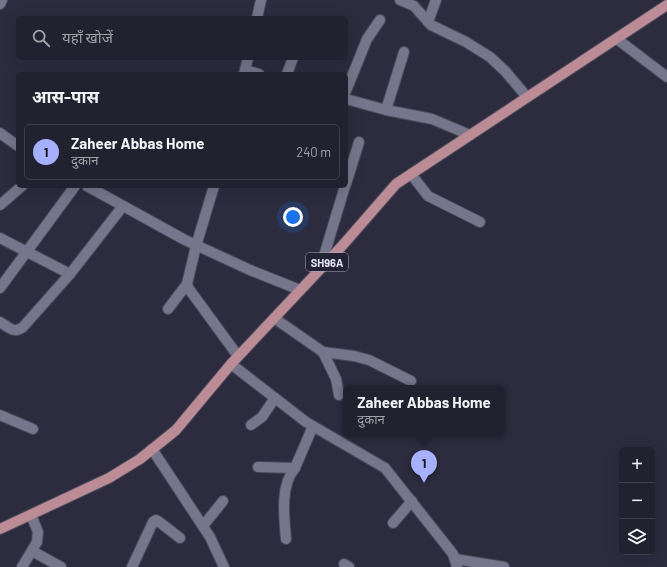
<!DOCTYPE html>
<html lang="hi">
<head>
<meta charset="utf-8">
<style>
	body { margin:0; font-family:Barlow,"Noto Sans Devanagari",sans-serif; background:#2a2937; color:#f1f3f6 }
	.controls { position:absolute; right:12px; bottom:12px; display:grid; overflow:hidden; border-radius:6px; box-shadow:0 4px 16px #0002 }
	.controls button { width:36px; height:36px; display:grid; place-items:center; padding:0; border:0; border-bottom:1px solid #3f3e4b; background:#22212f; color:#f1f3f6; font:20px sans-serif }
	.you { position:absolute; left:293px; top:217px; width:14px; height:14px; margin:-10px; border:3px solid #fff; border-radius:50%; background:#1a73e8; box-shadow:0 0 0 6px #1a73e833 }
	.badge { display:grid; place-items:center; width:26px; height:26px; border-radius:50%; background:#a5b1fc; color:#111; font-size:13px; font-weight:700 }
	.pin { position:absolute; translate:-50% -33px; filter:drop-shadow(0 1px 2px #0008) }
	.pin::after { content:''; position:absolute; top:21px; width:14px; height:12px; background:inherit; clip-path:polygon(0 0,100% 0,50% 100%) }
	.popup { position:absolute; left:343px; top:385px; width:162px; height:52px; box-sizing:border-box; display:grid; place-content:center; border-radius:6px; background:#22212f; filter:drop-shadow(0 1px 3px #0005); font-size:13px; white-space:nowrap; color:#a2a3aa }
	.popup b { font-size:15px; color:#f1f3f6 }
	.popup::after { content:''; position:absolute; left:50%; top:100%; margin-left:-8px; border:8px solid transparent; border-top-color:#22212f }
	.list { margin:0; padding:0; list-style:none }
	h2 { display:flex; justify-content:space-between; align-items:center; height:52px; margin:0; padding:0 16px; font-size:17px }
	h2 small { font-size:13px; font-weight:400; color:#a2a3aa }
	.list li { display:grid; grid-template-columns:26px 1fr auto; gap:12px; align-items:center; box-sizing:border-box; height:56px; margin:0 8px 8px; padding:0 8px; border:1px solid #3f3e4b; border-radius:6px }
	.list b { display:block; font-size:15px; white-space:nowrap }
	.list p { margin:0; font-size:13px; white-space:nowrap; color:#a2a3aa }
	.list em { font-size:13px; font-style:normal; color:#a2a3aa }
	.icon { flex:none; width:22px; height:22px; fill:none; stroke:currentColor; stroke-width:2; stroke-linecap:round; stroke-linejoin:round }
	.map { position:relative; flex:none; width:667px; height:567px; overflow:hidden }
	.search { position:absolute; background:#22212f; box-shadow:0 4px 16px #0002; left:16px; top:16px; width:332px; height:44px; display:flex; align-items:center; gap:10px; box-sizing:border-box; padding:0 14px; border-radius:6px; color:#a2a3aa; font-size:15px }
	.panel { position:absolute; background:#22212f; box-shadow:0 4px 16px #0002; left:16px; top:72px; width:332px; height:116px; border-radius:6px }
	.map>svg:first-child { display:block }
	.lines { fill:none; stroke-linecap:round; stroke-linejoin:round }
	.minor-casing { stroke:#4b4a5a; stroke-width:12 }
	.major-casing { stroke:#4b4a5a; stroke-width:12 }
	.minor { stroke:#75758b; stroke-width:10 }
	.major { stroke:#bb8c96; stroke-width:10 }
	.labels { text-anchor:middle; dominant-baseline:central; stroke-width:3; stroke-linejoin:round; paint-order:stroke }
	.shield { fill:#232234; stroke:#a9a9b7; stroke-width:1 }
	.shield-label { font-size:11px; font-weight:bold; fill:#e3e3ef }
</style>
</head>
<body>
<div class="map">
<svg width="667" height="567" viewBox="0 0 667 567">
	<rect width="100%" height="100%" fill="#2d2c3f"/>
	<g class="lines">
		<defs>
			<g id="minor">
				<polyline points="400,0 414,6 431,25 466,42 490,57 505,71 527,97"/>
				<polyline points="0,4 2,0"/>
				<polyline points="257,18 261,0"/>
				<polyline points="428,22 436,0"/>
				<polyline points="617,39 667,77"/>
				<polyline points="245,70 259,74"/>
				<polyline points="244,74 248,58"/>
				<polyline points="287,74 293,58"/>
				<polyline points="346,91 367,39 380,20"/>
				<polyline points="346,99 386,110 432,119 470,135"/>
				<polyline points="386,110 404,52"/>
				<polyline points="0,133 18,146"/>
				<polyline points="411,174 428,196 480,222"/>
				<polyline points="346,184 359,142"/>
				<polyline points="87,186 185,240 250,270 300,290"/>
				<polyline points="214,186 196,246 187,284 189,289 238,356"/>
				<polyline points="0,205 22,186"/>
				<polyline points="0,238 70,274"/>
				<polyline points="320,269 345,186"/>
				<polyline points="0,288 75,186"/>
				<polyline points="168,309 187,284"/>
				<polyline points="274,318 323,352 354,356 369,360 411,381"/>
				<path d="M0 322C8 327 14 334 23 327L70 274 123 206"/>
				<polyline points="323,352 336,379 339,395"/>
				<polyline points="231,364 306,422 385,468 453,554 457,567"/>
				<polyline points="0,415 33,429"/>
				<polyline points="251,425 262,417 275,398"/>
				<polyline points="152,449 210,537 224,567"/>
				<polyline points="258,467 295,468"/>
				<polyline points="393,523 412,501"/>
				<polyline points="203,526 223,501"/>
				<path d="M286 539C284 517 280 485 295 468L313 426"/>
				<polyline points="32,551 61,567"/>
				<polyline points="455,559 504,567"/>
				<polyline points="344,564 349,567"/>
				<polyline points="22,567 37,542 38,532 31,515"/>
				<polyline points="132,567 153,522 156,520 158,521 180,538"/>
			</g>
			<polyline id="major" points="0,529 109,478 140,459 176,430 231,364 342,246 396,184 667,5"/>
		</defs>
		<use href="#minor" class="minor-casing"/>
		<use href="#major" class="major-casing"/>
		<use href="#minor" class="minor"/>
		<use href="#major" class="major"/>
	</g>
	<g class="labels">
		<rect class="shield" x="306" y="253" width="42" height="18" rx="3"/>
		<g class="shield-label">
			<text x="327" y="262">SH96A</text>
		</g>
	</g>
</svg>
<div class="controls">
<button>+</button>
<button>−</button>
<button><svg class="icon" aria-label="layers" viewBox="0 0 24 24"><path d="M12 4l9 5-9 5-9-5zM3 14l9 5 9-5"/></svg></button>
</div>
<div class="you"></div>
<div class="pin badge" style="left:424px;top:483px">1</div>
<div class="popup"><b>Zaheer Abbas Home</b>दुकान</div>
<div class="search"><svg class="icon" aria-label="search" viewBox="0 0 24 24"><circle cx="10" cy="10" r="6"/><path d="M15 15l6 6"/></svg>यहाँ खोजें</div>
<section class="panel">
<h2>आस-पास<small></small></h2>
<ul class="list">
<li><span class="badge">1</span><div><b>Zaheer Abbas Home</b><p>दुकान</p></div><em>240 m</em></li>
</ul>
</section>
</div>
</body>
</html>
